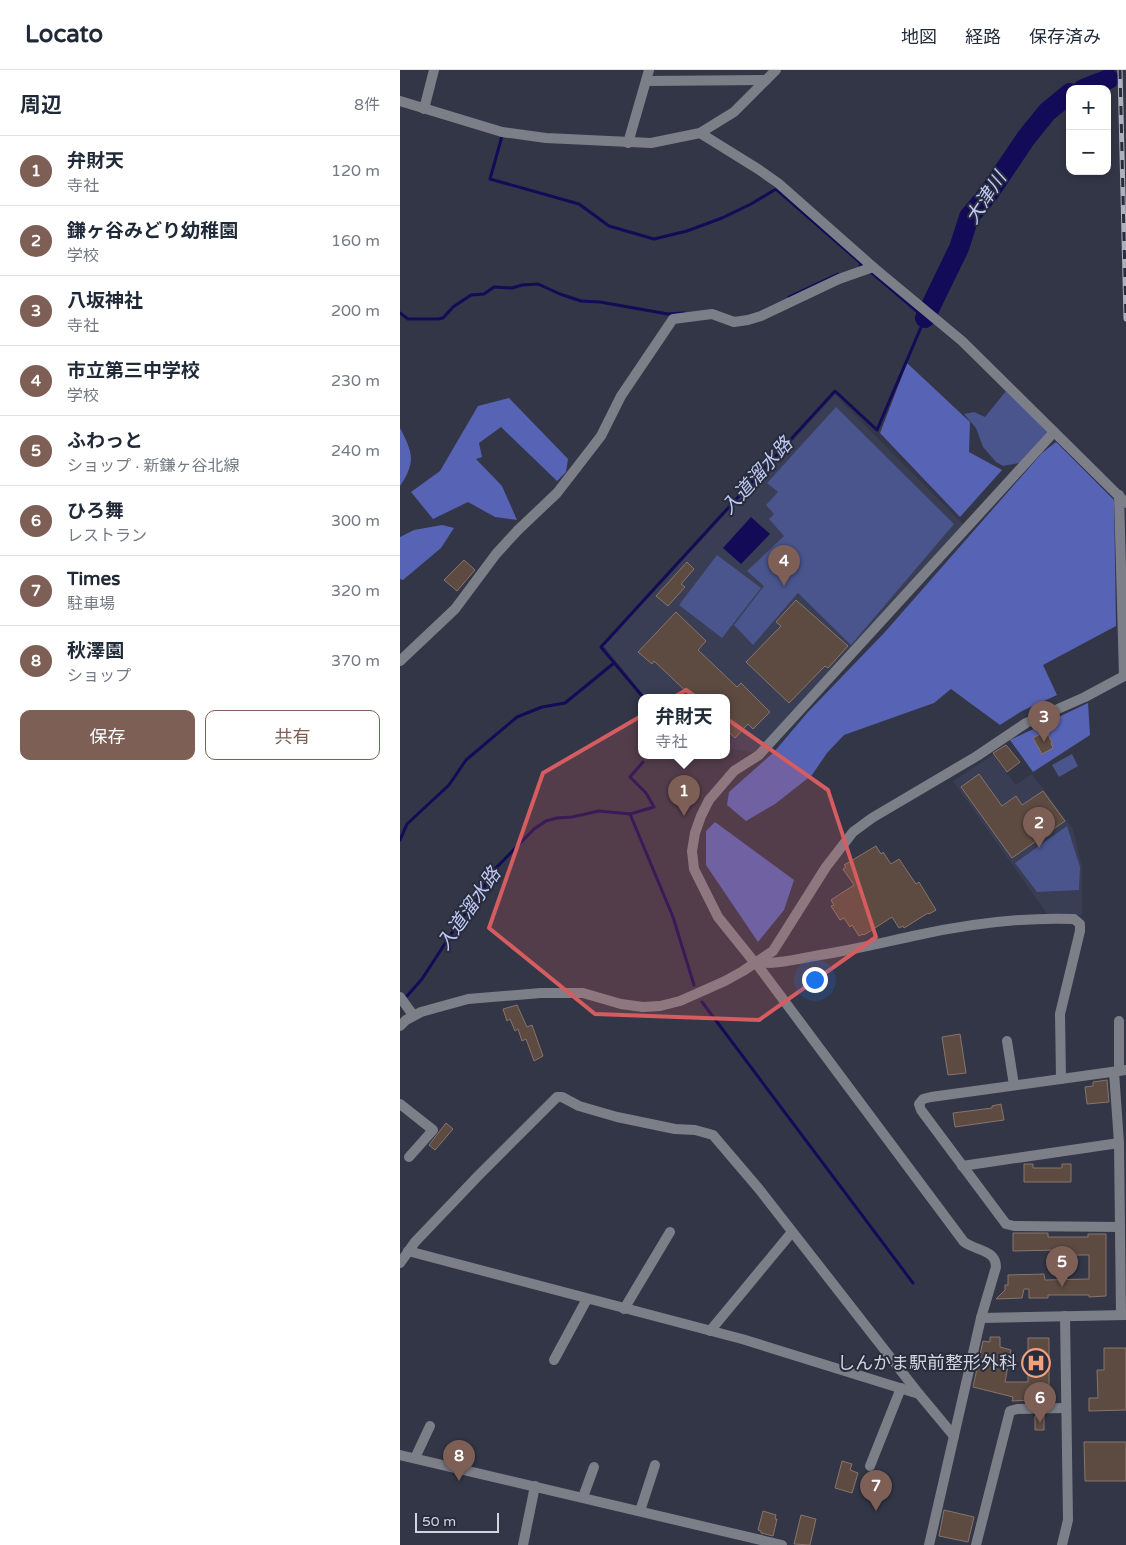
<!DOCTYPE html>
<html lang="ja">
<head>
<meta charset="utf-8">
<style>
	body { margin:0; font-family:"Varela Round","Noto Sans JP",sans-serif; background:#f6f6f7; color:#1f2937 }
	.controls { position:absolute; right:15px; top:15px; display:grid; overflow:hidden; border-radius:10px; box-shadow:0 2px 8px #0003 }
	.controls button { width:45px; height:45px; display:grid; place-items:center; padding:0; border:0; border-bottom:1px solid #e0e1e3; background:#fff; color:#1f2937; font:25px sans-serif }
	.scale { position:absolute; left:15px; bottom:12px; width:84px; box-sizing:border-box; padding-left:5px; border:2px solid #d2d5df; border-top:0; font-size:14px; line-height:18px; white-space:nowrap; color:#d2d5df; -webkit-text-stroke:4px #282c3b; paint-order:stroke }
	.you { position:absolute; left:414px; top:909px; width:18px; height:18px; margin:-12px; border:4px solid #fff; border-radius:50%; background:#1a73e8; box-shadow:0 0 0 8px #1a73e833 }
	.badge { display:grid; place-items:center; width:32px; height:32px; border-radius:50%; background:#7d5f56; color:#fff; font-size:16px; font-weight:700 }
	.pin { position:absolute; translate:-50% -41px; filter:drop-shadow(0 1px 2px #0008) }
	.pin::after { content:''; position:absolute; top:26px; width:18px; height:15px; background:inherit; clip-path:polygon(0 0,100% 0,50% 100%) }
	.popup { position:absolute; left:238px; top:624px; width:92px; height:65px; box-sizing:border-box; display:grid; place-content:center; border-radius:10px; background:#fff; filter:drop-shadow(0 1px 4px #0005); font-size:16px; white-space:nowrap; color:#747a83 }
	.popup b { font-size:19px; color:#1f2937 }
	.popup::after { content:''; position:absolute; left:50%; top:100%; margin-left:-10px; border:10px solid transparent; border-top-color:#fff }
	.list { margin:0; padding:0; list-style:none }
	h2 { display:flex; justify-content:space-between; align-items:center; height:65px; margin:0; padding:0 20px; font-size:21px }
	h2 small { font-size:16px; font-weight:400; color:#747a83 }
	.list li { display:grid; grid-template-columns:32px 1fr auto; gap:15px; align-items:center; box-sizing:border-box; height:70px; padding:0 20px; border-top:1px solid #e0e1e3 }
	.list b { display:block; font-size:19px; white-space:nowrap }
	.list p { margin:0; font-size:16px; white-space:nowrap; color:#747a83 }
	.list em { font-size:16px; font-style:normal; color:#747a83 }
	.actions { display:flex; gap:10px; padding:15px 20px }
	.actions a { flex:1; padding:11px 0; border:1px solid #7d5f56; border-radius:10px; text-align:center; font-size:18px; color:#7d5f56 }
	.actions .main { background:#7d5f56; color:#fff }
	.map { position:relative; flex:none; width:726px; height:1475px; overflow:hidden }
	header { display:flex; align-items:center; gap:30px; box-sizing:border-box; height:70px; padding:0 25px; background:#fff; border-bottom:1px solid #e0e1e3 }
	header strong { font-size:24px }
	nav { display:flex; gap:28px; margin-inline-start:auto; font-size:18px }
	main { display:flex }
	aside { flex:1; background:#fff }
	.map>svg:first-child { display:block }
	.built { fill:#393e54 }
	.green { fill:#4a548d }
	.forest { fill:#5763b4 }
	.water { fill:#130b58 }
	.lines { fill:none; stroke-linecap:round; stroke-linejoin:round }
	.stream { stroke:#130b58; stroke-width:3 }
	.river { stroke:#130b58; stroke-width:20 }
	.building { fill:#5d4b42; stroke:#88746b }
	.minor { stroke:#7d7f88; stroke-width:10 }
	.tertiary { stroke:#7d7f88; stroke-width:10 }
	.rail-casing { stroke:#adb1bc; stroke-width:5 }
	.rail { stroke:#282c3b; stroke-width:3; stroke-dasharray:9; stroke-linecap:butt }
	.marked { fill:#d55c5f; fill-opacity:0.2; stroke:#d55c5f; stroke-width:4; stroke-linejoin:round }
	.labels { text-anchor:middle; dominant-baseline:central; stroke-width:4; stroke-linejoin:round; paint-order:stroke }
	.poi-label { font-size:18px; fill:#d2d5df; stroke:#282c3b; text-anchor:end }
	.water-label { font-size:19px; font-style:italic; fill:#bfc9f6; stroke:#282c3b }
</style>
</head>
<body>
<header>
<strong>Locato</strong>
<nav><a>地図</a><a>経路</a><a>保存済み</a></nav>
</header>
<main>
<aside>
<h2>周辺<small>8件</small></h2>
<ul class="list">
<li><span class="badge">1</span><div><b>弁財天</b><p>寺社</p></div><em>120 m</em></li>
<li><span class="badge">2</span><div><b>鎌ヶ谷みどり幼稚園</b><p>学校</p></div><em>160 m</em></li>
<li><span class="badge">3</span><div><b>八坂神社</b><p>寺社</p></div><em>200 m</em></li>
<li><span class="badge">4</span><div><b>市立第三中学校</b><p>学校</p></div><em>230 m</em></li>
<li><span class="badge">5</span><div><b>ふわっと</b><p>ショップ · 新鎌ヶ谷北線</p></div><em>240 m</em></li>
<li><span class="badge">6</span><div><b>ひろ舞</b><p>レストラン</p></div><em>300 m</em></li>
<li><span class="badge">7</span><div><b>Times</b><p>駐車場</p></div><em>320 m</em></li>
<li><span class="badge">8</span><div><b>秋澤園</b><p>ショップ</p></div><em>370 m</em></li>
</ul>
<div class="actions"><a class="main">保存</a><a>共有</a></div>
</aside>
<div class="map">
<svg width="726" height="1475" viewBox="0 0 726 1475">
	<rect width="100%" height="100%" fill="#323646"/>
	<g class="built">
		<polygon points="435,325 564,455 357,683 332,679 329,683 327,681 326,627 245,627 204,576"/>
		<polygon points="593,685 616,715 632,704 673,759 682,797 682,845 648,845 553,711"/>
	</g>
	<g class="green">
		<polygon points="606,321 649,362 624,392 603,396 596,392 583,377 576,358 564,344 574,342 585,347"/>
		<polygon points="436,337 554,454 451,575 398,523 353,575 334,555 364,516 347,501 384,466 369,449 374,444 366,435 378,422 367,413"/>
		<polygon points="317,485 361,518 322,568 279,535"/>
		<polygon points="672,684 678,696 659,707 652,695"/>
		<polygon points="667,756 680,797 679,820 637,822 615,793"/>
	</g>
	<g class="forest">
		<polygon points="507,293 570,352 569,382 602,400 560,447 480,363"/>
		<polygon points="109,328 168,389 166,402 157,411 101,357 79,373 82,387 76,389 102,416 117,450 95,447 68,432 33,449 11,422 40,401 78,336"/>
		<path d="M0 358C13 383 16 392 0 416Z"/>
		<polygon points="656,372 714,430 716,556 643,595 657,625 622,641 600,655 551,619 534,633 444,665 427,683 412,705 375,734 346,751 327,735 329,722 374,682 408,642 485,562 642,383"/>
		<polygon points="42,455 54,458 41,478 3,510 0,509 0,467 14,460"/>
		<polygon points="688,633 690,665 633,702 610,670"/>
		<polygon points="315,752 394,810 384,840 358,872 306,795 306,761"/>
	</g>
	<polygon class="water" points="351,447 370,464 341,494 323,478"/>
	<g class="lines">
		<g class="stream">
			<polyline points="102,66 90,109 179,134 209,156 254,169 287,161 322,148 351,134 376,119 463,195 460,196"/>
			<polyline points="389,227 438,204"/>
			<polyline points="0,243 8,249 38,249 43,248 53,237 71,225 84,224 94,217 112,218 122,215 138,214 160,224 181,231 200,232 268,244 284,243"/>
			<polyline points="243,627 201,577 435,321 477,360 525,248 471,202"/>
			<polyline points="246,687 248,685"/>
			<polyline points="230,744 273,847 294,915"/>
			<polyline points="0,770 7,754 49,715 66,690 117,647 142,637 165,633 214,593"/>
			<polyline points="7,926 22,909 61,849 80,826 91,803 134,759 146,751 157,748 172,747 199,741 230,744 254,737 246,723 230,707 243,692"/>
			<polyline points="302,932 513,1213"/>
		</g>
		<g class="river">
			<polyline points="683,19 709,9"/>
			<polyline points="525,248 559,178 569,147 589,123 626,68 647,42 670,23"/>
		</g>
	</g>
	<g class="building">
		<polygon points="64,490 75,500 57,521 44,510"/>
		<polygon points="287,492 294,499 281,514 285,517 268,536 256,526"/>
		<polygon points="396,530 448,576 428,598 425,596 389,633 346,592 381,556 376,552"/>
		<polygon points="276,542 306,571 298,580 337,617 341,613 370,642 353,659 348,654 335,668 326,659 326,627 292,627 254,591 252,594 238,582"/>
		<polygon points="646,661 652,672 651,673 653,678 642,684 633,668"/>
		<polygon points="606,675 620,692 607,702 593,683"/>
		<polygon points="579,704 602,736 616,726 622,735 643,721 665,751 612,788 561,717"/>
		<polygon points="476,776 481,784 483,782 491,794 499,789 516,814 519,812 536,840 529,844 528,843 504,858 503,856 499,858 492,847 464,865 463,864 459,866 452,855 450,857 444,848 440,850 431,836 434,835 431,830 454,815 443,799 446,797 444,795"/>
		<polygon points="117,935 127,957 132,955 143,986 134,991 126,969 122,971 118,959 115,961 110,949 107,951 103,939"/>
		<polygon points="560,964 566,1003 548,1005 542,967"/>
		<polygon points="707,1010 709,1032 687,1034 685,1017 693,1016 693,1012"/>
		<polygon points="601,1034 604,1050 555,1057 553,1043 592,1038 592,1036"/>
		<polygon points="46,1053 53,1059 35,1080 29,1075"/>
		<polygon points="624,1094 633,1094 633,1098 662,1098 662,1094 671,1094 671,1112 624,1112"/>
		<polygon points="613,1163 648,1163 648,1167 688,1167 688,1164 706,1164 706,1226 689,1227 689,1225 648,1225 648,1228 629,1228 629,1219 624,1219 622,1228 596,1229 605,1220 605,1215 608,1215 608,1205 644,1204 645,1210 689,1209 689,1185 660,1185 660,1180 613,1181"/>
		<polygon points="590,1267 600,1267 600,1277 611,1280 605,1312 628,1312 628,1268 649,1268 649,1330 634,1332 634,1330 612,1331 613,1327 573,1317 583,1271 590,1272"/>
		<polygon points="704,1278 726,1278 726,1340 689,1341 689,1328 698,1328 697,1300 704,1300"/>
		<polygon points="644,1345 644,1360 635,1360 635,1346"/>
		<polygon points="684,1372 726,1372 726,1411 685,1411"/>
		<polygon points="442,1391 452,1394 450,1400 458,1403 452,1423 435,1418"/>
		<polygon points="544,1440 574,1447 568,1472 539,1466"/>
		<polygon points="363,1441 376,1445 375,1449 377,1449 373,1466 361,1463 361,1461 358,1460"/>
		<polygon points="401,1445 416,1449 410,1475 394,1474"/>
	</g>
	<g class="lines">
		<g class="minor">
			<polyline points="246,11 366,10"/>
			<polyline points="0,31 102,62 146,68 251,73 300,63 334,42 376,0"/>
			<polyline points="24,39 34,0"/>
			<polyline points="300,63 358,99 378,113 473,197 562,271 726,433"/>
			<polyline points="228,73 249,0"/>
			<polyline points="719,425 724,606"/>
			<polyline points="0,591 55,539 96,484 118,460 157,423 201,366 221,326 273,249 312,244 334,252 348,250 361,246 439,209 473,197"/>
			<polyline points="355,893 318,847 294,799 292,781 295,763 301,746 309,730 334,701 359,685 654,362"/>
			<path d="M356 893 564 1172C577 1181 596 1180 596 1197L581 1248 529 1475"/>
			<path d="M356 893C378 894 399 889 420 885 453 880 485 872 518 865 569 854 623 847 674 849L680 854V861L660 944 661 1009"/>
			<polyline points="719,951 719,1001"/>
			<polyline points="607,971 614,1015"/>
			<polyline points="714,1002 719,1073 721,1245"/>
			<polyline points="0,1034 33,1060 9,1087"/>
			<polyline points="562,1096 719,1073"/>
			<polyline points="720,1157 614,1156 606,1154 521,1040 519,1034 523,1029 531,1027 726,1000"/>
			<polyline points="8,1181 342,1269 519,1324"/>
			<polyline points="0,1193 15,1172 78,1106 157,1027 162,1027 179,1036 217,1047 275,1059 295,1060 313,1065 359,1119 519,1324 554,1366"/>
			<polyline points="224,1239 270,1162"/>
			<polyline points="310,1261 392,1162"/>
			<polyline points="154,1290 187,1229"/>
			<polyline points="0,1385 382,1475"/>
			<polyline points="15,1388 30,1356"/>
			<polyline points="470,1396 501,1318"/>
			<polyline points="183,1427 194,1397"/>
			<polyline points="240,1441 255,1395"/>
			<polyline points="123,1475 135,1416"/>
			<polyline points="576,1475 610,1341 617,1339 666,1338"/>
		</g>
		<g class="tertiary">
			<polyline points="0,927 13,945"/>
			<polyline points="0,956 6,950 21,942 68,929 141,923 183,923 221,934 243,937 260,936 280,931 325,911 343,901 373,881 426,797 453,762 472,748 577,686 626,653 685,627 726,605"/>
			<polyline points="581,1248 726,1245"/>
			<polyline points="662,1475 668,1450 665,1246"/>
		</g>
		<defs>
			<polyline id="rail" points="720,0 726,249"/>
		</defs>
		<use href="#rail" class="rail-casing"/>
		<use href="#rail" class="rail"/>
	</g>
	<path class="marked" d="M286 620 428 720 476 867 359 950 195 944 89 858 143 703Z"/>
	<defs>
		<symbol id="hospital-ring" viewBox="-11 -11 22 22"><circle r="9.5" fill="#282c3b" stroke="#f1a17c" stroke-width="1.5"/><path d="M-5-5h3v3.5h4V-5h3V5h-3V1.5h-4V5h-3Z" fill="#f1a17c"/></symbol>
	</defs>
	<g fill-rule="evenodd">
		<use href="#hospital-ring" x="620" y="1277" width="32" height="32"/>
	</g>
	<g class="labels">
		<g class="poi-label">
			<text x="617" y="1293">しんかま駅前整形外科</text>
		</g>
		<g class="water-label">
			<text transform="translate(586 128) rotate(-57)">大津川</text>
			<text transform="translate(357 406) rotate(-48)">入道溜水路</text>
			<text transform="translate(69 839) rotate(-55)">入道溜水路</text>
		</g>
	</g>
</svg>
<div class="controls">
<button>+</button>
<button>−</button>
</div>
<div class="scale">50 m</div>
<div class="you"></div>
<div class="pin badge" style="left:284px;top:746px">1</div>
<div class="popup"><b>弁財天</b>寺社</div>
<div class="pin badge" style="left:639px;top:778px">2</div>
<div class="pin badge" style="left:644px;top:672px">3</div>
<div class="pin badge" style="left:384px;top:516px">4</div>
<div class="pin badge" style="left:662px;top:1217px">5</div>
<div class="pin badge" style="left:640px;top:1353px">6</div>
<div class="pin badge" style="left:476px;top:1441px">7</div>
<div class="pin badge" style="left:59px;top:1411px">8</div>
</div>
</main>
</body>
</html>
